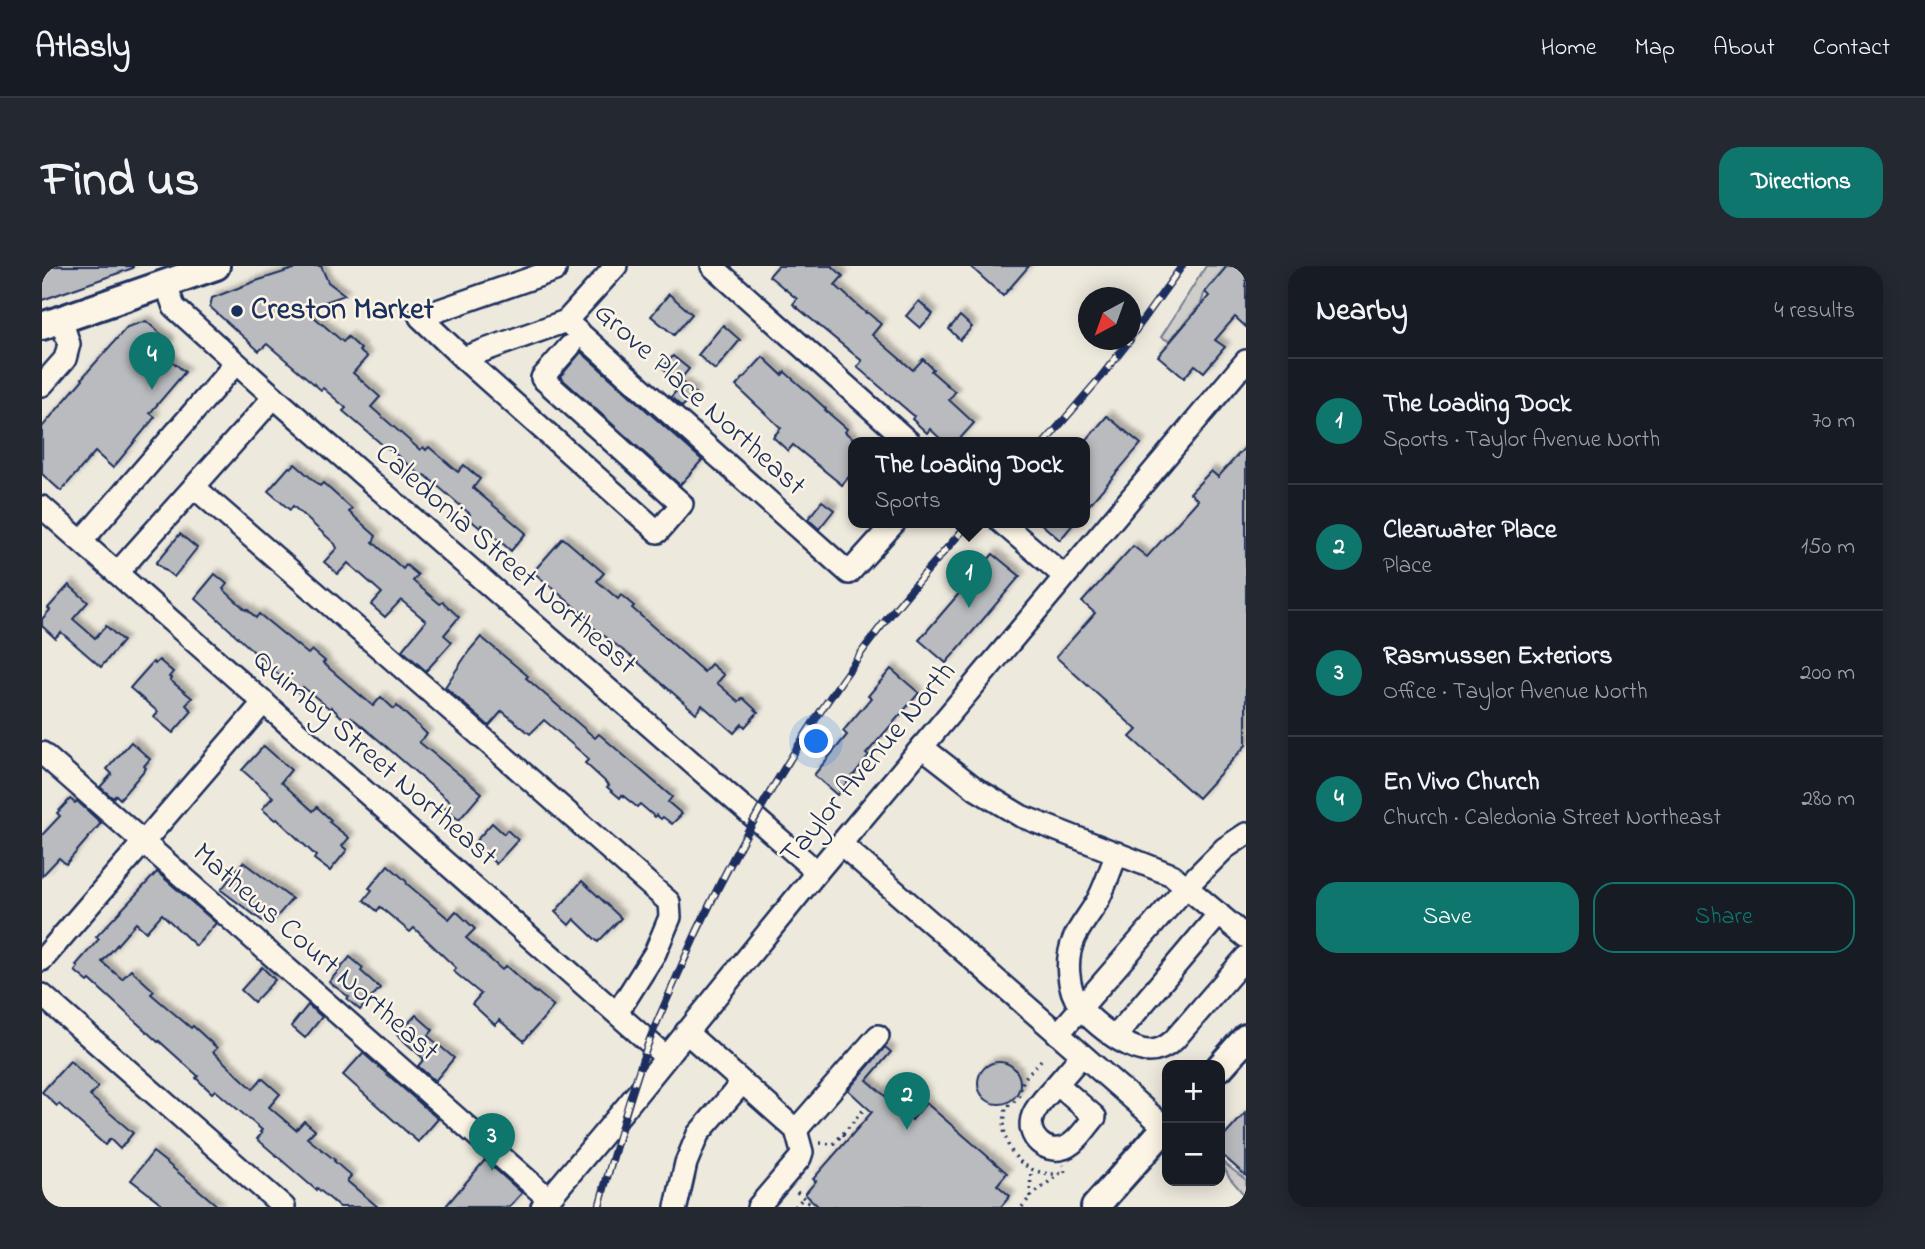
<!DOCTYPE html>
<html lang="en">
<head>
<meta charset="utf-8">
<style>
	body { margin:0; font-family:"Indie Flower",sans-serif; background:#242831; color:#f1f3f6 }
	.controls { position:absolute; right:21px; bottom:21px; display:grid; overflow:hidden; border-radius:14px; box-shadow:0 4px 18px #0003 }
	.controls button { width:63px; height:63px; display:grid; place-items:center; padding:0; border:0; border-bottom:2px solid #363941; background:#171b24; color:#f1f3f6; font:35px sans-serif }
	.compass { position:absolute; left:1036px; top:21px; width:63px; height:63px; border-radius:50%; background:#171b24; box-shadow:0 4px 18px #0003; rotate:221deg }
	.you { position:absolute; left:775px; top:476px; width:24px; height:24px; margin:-18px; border:5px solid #fff; border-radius:50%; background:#1a73e8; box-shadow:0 0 0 10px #1a73e833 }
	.badge { display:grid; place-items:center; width:46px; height:46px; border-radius:50%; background:#0f766e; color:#fff; font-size:23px; font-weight:700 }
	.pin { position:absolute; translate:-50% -58px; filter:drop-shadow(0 2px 4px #0008) }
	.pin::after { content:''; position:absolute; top:37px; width:24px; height:21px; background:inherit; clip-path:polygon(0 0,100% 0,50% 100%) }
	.popup { position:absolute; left:806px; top:171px; width:242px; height:91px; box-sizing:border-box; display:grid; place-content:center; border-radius:14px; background:#171b24; filter:drop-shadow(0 2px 5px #0005); font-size:23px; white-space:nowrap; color:#9ea1a6 }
	.popup b { font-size:26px; color:#f1f3f6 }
	.popup::after { content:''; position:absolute; left:50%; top:100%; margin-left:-14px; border:14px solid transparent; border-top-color:#171b24 }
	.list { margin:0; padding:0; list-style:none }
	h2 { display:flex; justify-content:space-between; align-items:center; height:91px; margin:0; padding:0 28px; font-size:30px }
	h2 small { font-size:23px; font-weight:400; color:#9ea1a6 }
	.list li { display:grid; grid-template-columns:46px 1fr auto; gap:21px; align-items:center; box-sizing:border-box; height:126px; padding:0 28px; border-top:2px solid #363941 }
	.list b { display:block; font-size:26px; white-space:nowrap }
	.list p { margin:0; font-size:23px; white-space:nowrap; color:#9ea1a6 }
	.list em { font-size:23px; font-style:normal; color:#9ea1a6 }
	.actions { display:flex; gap:14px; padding:21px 28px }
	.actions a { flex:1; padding:16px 0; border:2px solid #0f766e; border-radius:21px; text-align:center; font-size:24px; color:#0f766e }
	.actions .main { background:#0f766e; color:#fff }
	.map { position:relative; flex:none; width:1204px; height:941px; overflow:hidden; border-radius:21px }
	header { display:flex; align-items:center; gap:42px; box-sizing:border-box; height:98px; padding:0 35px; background:#171b24; border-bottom:2px solid #363941 }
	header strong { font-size:33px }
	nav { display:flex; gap:38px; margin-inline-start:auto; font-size:24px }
	.intro { display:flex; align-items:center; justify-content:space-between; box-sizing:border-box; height:168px; padding:0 42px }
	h1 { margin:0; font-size:49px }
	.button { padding:18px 32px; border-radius:21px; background:#0f766e; color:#fff; font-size:24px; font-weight:700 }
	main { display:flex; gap:42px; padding:0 42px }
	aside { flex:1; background:#171b24; border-radius:21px; box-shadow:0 4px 18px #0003 }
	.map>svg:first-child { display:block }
	.green { fill:#cfcdca; stroke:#757e94; stroke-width:2 }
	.building { fill:#babbbe; stroke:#1b2f5e; stroke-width:2; filter:url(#shadow) }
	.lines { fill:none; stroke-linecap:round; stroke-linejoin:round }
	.minor-casing { stroke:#1b2f5e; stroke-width:26 }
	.major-casing { stroke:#1b2f5e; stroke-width:32 }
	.path { stroke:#1b2f5e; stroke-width:3.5; stroke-dasharray:2 5; stroke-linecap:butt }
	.minor { stroke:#fcf5e5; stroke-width:21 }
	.major { stroke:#fcf5e5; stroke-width:26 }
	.rail-casing { stroke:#1b2f5e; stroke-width:8 }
	.rail { stroke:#fcf5e5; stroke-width:5; stroke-dasharray:16; stroke-linecap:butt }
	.poi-dot { fill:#1b2f5e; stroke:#fcf5e5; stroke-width:2.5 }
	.labels { text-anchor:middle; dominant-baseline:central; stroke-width:5; stroke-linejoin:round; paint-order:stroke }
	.poi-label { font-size:30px; font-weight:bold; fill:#1b2f5e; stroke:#fcf5e5; text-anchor:start }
	.street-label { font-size:30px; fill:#1b2f5e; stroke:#fcf5e5 }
</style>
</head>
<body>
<header>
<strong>Atlasly</strong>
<nav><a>Home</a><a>Map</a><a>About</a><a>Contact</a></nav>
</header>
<div class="intro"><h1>Find us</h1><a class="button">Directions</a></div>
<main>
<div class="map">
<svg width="1204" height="941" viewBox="0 0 1204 941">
	<defs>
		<filter id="shadow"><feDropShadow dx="4.5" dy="-4.5" stdDeviation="2" flood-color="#0004"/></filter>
	</defs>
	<rect width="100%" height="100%" fill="#eee9dd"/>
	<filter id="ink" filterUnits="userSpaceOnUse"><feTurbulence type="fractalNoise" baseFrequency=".0143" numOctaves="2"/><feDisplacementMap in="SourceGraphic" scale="14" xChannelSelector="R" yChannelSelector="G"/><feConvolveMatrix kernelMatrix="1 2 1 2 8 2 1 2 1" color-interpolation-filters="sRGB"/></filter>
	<g filter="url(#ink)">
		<g class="green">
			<polygon points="1164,0 1186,0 1162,28 1159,38 1127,75 1119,71"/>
			<polygon points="1178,894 1204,914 1204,931 1187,911"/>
		</g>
		<g class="building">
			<polygon points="0,0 91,0 91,2 0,34"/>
			<polygon points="261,0 279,0 286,16 303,29 263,43 301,76 306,71 319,83 317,85 325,91 311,107 338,131 329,141 378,184 381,181 384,184 387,181 416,206 422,199 438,213 431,222 484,267 469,285 440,259 438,262 425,251 428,248 383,209 381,211 345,181 344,182 301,145 304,142 281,122 279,124 225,78 217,85 168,41 170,32 214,15"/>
			<polygon points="736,0 790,0 801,10 793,19 824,47 825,46 839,58 830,69 871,104 881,93 891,103 889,105 913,126 907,134 932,157 915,176 902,176 888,163 885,167 870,153 872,150 815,101 820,95 751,38 755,33 727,10"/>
			<polygon points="928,0 987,0 961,30"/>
			<polygon points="1185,0 1204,0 1204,61 1193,51 1173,74 1183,81 1162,106 1153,99 1142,112 1116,90 1167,30 1163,26"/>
			<polygon points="627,28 650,48 632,69 609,50"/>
			<polygon points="877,35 891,48 878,62 864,50"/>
			<polygon points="918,50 930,61 918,74 907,63"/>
			<polygon points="104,55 128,76 119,86 143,106 108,147 113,151 71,202 53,186 19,225 0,208 0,161 41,113 40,112 85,61"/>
			<polygon points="681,59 698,74 673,104 656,89"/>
			<polygon points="539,86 660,194 638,219 518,111"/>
			<polygon points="631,90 647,103 637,115 621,102"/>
			<polygon points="721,91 740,109 743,106 769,129 784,143 783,144 805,163 803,166 811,173 811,206 800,219 751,179 746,185 731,171 739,162 694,120"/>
			<polygon points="641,117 653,127 640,141 629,131"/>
			<polygon points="1065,150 1099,178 1042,245 1042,177"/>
			<polygon points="1204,180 1204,479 1156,532 1088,471 1095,464 1014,391 1053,347 1040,336 1091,280 1105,291 1156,234 1148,227 1169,205 1176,211"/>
			<polygon points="253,198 278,220 281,217 310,243 307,246 334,270 331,276 361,303 364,299 376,309 371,315 398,338 401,336 417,351 402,369 410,376 384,405 360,384 384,355 359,334 343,351 329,339 340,327 306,297 296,308 282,296 295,282 293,278 251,240 248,244 226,225 247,201 249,202"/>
			<polygon points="780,235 792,244 777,263 766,253"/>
			<polygon points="997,256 1033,256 1018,274"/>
			<polygon points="138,268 155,282 132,311 114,297"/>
			<polygon points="521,272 562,307 555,315 576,333 579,329 592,340 590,342 662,406 669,398 682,409 675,417 697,436 701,432 716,446 703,461 700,458 692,467 660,439 654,447 591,392 543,355 546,352 491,306"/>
			<polygon points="951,288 978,310 904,397 877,374"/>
			<polygon points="173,308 185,318 181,323 204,344 205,343 214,352 217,348 266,388 270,384 283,395 281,397 331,440 339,431 352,443 355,440 385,468 377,476 440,527 417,554 403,543 409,537 339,476 309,451 305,456 289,441 288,443 261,421 257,427 153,332"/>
			<polygon points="27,319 46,336 31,353 53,372 64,360 81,375 59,401 19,366 13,372 0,360 0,353 8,344 6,342"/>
			<polygon points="439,371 486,410 484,412 553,472 557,468 630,531 626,536 640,548 630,558 621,551 619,553 614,549 613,551 598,538 595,541 580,529 578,532 565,521 567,519 543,497 547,493 502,454 488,468 460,445 447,460 403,421 427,385"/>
			<polygon points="117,394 131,406 127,411 129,412 128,414 150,432 144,439 150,445 131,467 112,451 116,446 88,422 111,396 113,398"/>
			<polygon points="849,403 877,427 824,488 827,490 795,529 772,509 805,469 801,465 829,432 826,430"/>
			<polygon points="89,476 108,493 102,500 104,502 78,533 74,529 71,532 58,521 70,508 65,503"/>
			<polygon points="222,480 249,504 239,516 271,545 275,541 289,554 287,556 307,572 300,580 305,584 288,605 272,593 274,590 235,553 233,554 220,543 231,531 200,504"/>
			<polygon points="28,533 33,537 35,535 59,557 24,598 17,592 0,610 0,569 18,550 15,547"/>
			<polygon points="450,557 462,568 465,564 476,574 454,598 432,577"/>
			<polygon points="201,596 250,633 227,660 179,624"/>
			<polygon points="346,599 364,615 365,618 407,653 414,645 433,663 424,672 460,704 464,700 494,727 495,726 512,740 482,775 457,754 453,759 430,738 439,728 411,705 414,702 372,662 368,666 338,641 335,645 322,634 330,624 327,622"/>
			<polygon points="115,606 174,657 154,680 120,648 104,666 94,657 60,696 80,713 89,704 112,725 109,728 149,762 151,760 175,782 171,786 211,823 220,812 238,828 227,841 254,864 262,855 273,864 265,872 293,894 292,895 309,910 305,915 336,941 298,941 275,922 274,924 215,873 220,867 218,866 220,864 173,824 170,827 154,812 156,810 117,775 116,776 48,714 46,716 33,705 36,701 34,699 57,673 54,671"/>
			<polygon points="540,615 579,652 556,676 532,653 527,659 513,646"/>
			<polygon points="308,691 321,702 319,705 338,722 318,744 305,733 307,731 287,716"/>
			<polygon points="220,701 233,714 212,736 199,724"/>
			<polygon points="266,739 280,751 263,772 249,760"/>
			<polygon points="374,749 391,764 386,770 412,792 393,815 376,800 382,793 355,769"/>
			<polygon points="843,781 849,786 825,814 870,854 884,837 965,907 955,919 968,930 959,941 777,941 763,928 774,915 771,913 830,846 806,824"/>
			<polygon points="321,787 396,853 376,876 301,809"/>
			<polygon points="28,795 56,821 48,830 91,867 78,883 68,873 63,879 17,838 15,840 0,826"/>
			<circle cx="957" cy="817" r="21"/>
			<polygon points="1204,846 1204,910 1178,887 1178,875"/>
			<polygon points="111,886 125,897 177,941 124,941 89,914"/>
			<polygon points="443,894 480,927 467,941 403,941"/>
		</g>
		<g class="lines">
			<defs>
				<g id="minor">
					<polyline points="574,0 524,55 807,307 853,256"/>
					<polyline points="670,0 867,176"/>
					<polyline points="124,18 132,41 232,131 775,606"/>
					<polyline points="524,55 421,92 616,266 640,238 500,112 528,80"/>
					<polyline points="421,92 378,51 513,4"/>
					<polyline points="0,119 23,93 27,78 19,53"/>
					<polyline points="152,221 424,457 627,636 628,651 613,687 575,747"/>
					<polyline points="0,241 624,791"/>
					<polyline points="959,256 1022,310"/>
					<polyline points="40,275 194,97"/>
					<polyline points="76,306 232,131"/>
					<polyline points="880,481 934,523 979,550 1130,609 1204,671"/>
					<polyline points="0,487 507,933"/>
					<polyline points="799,578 1124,862"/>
					<path d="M1075 587C1069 602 1064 618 1057 632 1050 646 1038 659 1032 673 1023 693 1025 723 1038 740 1046 752 1067 768 1079 775 1100 787 1114 790 1132 774L1204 691"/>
					<polyline points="0,694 222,436"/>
					<polyline points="0,729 242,941"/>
					<polyline points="644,766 754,864 760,886 758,892 716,941"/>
					<polyline points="1016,768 1144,621 1183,582 1204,568"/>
					<polyline points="1073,771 1177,648"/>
					<path d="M1015 818C1008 827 996 837 991 849 982 871 1006 891 1026 880 1037 874 1045 860 1053 851L1015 818 1040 789"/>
					<polyline points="754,864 836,770"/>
					<polyline points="500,941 585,840 775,606 1204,95"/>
					<polyline points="634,941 644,897 656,868 700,817"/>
				</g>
				<g id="major">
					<polyline points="0,60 174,0"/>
					<polyline points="1178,801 1204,772"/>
					<polyline points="1053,941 1125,860"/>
				</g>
			</defs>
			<use href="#minor" class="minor-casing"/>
			<use href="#major" class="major-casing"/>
			<g class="path">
				<path d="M999 794C994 800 987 806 983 812 975 825 982 832 964 841 963 850 961 860 963 869 969 897 995 912 1023 907L1021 899"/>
				<polyline points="801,868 807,873"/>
				<polyline points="778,877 792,878 824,841"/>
				<polyline points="755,926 772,941"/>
				<polyline points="988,931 989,904"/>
				<polyline points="753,941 761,932"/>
				<polyline points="980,941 988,931 1017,908"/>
			</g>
			<use href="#minor" class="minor"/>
			<use href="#major" class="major"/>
			<defs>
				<g id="rail">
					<polyline points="1088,72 1140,0"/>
					<polyline points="1003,176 1058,112 1088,74"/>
					<path d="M557 941C572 886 587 832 606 778 614 757 624 736 633 715 683 597 747 486 822 383 855 338 892 297 928 256"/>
				</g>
			</defs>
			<use href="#rail" class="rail-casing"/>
			<use href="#rail" class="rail"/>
		</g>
	</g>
	<circle class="poi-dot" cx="195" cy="45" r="7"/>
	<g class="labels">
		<g class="poi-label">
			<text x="209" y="45">Creston Market</text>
		</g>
		<g class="street-label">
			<text transform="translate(657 134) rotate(42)">Grove Place Northeast</text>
			<text transform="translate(463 294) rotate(41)">Caledonia Street Northeast</text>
			<text transform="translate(332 493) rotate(41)">Quimby Street Northeast</text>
			<text transform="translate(827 498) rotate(-50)">Taylor Avenue North</text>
			<text transform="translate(273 687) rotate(41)">Mathews Court Northeast</text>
		</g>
	</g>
</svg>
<div class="controls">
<button>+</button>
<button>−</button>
</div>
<svg class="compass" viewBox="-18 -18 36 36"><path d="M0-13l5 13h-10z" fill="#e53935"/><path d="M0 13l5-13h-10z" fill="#9ea1a6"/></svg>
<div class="you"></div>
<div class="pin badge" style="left:927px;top:342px">1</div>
<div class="popup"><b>The Loading Dock</b>Sports</div>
<div class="pin badge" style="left:865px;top:864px">2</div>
<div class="pin badge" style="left:450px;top:905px">3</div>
<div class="pin badge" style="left:110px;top:124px">4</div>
</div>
<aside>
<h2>Nearby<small>4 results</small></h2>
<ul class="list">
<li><span class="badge">1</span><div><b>The Loading Dock</b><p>Sports · Taylor Avenue North</p></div><em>70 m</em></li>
<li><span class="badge">2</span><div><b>Clearwater Place</b><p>Place</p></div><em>150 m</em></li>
<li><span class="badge">3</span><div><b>Rasmussen Exteriors</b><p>Office · Taylor Avenue North</p></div><em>200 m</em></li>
<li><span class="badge">4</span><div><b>En Vivo Church</b><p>Church · Caledonia Street Northeast</p></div><em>280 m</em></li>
</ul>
<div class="actions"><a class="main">Save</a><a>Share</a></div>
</aside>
</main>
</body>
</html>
